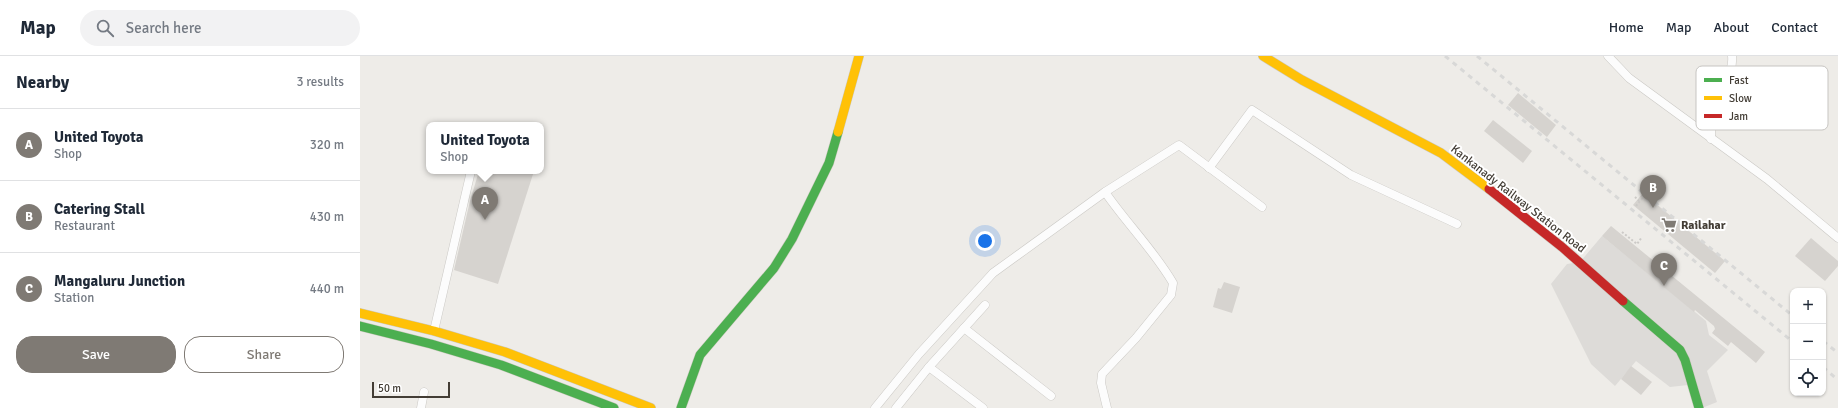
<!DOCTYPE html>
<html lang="en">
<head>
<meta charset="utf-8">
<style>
	body { margin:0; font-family:Signika,sans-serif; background:#f2f2f3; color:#1f2937 }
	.controls { position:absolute; right:12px; bottom:12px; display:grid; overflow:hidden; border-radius:8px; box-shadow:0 1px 3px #0004 }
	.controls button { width:36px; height:36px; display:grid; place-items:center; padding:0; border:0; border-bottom:1px solid #e0e1e3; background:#fff; color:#1f2937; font:20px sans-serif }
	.scale { position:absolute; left:12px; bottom:10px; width:78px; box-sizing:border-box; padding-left:4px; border:2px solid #433d35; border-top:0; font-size:11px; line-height:14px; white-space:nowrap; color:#433d35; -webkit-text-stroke:3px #fff; paint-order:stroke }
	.you { position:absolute; left:625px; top:185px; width:14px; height:14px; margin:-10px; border:3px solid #fff; border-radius:50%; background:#1a73e8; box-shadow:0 0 0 6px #1a73e833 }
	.badge { display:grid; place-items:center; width:26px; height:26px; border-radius:50%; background:#7f7a74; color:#fff; font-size:13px; font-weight:700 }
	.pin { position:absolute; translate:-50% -33px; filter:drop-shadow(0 1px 2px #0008) }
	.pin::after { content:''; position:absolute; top:21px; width:14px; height:12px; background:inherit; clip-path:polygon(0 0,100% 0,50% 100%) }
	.popup { position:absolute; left:66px; top:66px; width:118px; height:52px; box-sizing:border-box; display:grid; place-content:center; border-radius:8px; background:#fff; filter:drop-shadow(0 1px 3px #0005); font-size:13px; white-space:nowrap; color:#747a83 }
	.popup b { font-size:15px; color:#1f2937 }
	.popup::after { content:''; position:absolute; left:50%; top:100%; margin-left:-8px; border:8px solid transparent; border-top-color:#fff }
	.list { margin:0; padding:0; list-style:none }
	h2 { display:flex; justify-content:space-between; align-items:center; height:52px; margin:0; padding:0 16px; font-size:17px }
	h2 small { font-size:13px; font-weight:400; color:#747a83 }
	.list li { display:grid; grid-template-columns:26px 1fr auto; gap:12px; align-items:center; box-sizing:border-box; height:72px; padding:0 16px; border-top:1px solid #e0e1e3 }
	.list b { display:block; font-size:15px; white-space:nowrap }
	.list p { margin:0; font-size:13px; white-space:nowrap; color:#747a83 }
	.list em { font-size:13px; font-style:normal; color:#747a83 }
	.actions { display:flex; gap:8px; padding:12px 16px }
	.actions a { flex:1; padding:9px 0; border:1px solid #7f7a74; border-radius:16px; text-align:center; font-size:14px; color:#7f7a74 }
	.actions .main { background:#7f7a74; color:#fff }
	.icon { flex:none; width:22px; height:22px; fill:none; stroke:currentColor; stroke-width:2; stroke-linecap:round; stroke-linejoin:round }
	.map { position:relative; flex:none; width:1478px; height:352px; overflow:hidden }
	header { display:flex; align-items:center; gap:24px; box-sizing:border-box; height:56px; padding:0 20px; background:#fff; border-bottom:1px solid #e0e1e3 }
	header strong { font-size:19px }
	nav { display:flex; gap:22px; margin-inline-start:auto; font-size:14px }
	.search { width:280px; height:36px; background:#f2f2f3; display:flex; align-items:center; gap:10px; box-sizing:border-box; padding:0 14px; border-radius:22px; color:#747a83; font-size:15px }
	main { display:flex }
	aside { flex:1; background:#fff }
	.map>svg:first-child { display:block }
	.parking { fill:#dddbd8 }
	.building { fill:#d6d3cf }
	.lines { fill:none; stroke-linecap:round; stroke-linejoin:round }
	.street-casing { stroke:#cac8c4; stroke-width:9 }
	.fast-casing { stroke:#ccc9bf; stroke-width:10 }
	.slow-casing { stroke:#ccc9bf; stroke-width:10 }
	.jam-casing { stroke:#ccc9bf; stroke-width:10 }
	.path { stroke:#cccac7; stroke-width:2; stroke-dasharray:2 2; stroke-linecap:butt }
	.street { stroke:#fcfcfc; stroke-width:8 }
	.fast { stroke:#4caf50; stroke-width:9 }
	.slow { stroke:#ffc107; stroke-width:9 }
	.jam { stroke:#c62828; stroke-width:9 }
	.rail { stroke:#d8d8d7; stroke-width:3; stroke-dasharray:5 5; stroke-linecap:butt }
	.labels { text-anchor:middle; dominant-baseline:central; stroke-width:4; stroke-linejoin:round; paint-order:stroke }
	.street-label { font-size:12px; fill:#433d35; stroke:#fff }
	.poi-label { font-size:12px; font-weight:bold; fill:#433d35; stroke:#fff; text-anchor:start }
	.key { fill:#fff; stroke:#c7c5c2; stroke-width:1 }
	.key-label { font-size:11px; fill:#433d35 }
</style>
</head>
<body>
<header>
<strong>Map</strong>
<div class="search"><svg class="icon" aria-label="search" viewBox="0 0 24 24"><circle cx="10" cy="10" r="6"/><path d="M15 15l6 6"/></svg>Search here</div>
<nav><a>Home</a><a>Map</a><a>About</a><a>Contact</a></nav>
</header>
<main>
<aside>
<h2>Nearby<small>3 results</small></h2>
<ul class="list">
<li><span class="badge">A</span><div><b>United Toyota</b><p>Shop</p></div><em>320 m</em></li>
<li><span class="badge">B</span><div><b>Catering Stall</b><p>Restaurant</p></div><em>430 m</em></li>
<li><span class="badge">C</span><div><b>Mangaluru Junction</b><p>Station</p></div><em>440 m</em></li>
</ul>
<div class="actions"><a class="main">Save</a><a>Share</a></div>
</aside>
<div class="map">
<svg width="1478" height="352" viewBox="0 0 1478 352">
	<rect width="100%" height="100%" fill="#eeece8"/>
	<polygon class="parking" points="1242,180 1346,265 1349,279 1368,294 1347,315 1357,346 1342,352 1328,329 1310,331 1276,305 1255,330 1231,308 1191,228 1207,208 1220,206"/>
	<g class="building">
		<polygon points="1158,37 1196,69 1187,81 1148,49"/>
		<polygon points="1133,64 1172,95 1163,107 1124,75"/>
		<polygon points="119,115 174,115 138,228 94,214 110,145"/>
		<polygon points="1283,137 1365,205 1355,217 1273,149"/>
		<polygon points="1251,170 1405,296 1396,307 1371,286 1368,290 1352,277 1355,273 1354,270 1335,254 1334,256 1242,180"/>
		<polygon points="1451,182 1478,205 1478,210 1465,225 1435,200"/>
		<polygon points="864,226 880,231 872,257 853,251 858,232 861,233"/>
		<polygon points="1271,310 1292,326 1281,339 1261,323"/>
	</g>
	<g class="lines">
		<defs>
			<g id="street">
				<polyline points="1248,0 1269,22 1407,123 1478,182"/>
				<path d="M1351 83C1351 69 1351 55 1356 43 1361 27 1374 17 1372 0"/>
				<polyline points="849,112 892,54 991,119 1097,168"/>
				<path d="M745 136C767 168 793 193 813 227L811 239 776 282 742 318 741 327 747 352"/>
				<polyline points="604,272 691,340"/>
				<polyline points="74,275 111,115"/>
				<polyline points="569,311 625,249"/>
				<polyline points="61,352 64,336"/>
				<polyline points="515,352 559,298 633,217 745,136 819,89 902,151"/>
				<polyline points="536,352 569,311 623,352"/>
			</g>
			<g id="fast">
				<polyline points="1263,245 1320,294 1325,304 1339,352"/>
				<polyline points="0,270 71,288 141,309 254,352"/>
				<polyline points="321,352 340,299 414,212 432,183 469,107 478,76"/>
			</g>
			<g id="slow">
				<polyline points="903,0 942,24 1081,97 1129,133"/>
				<polyline points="478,76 499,0"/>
				<polyline points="0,257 74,275 145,296 291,352"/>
			</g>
			<polyline id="jam" points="1129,133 1202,191 1263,245"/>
		</defs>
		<use href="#street" class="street-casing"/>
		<use href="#fast" class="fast-casing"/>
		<use href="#slow" class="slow-casing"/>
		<use href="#jam" class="jam-casing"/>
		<g class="path">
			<polyline points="1275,141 1279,145"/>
			<polyline points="1276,150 1284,140"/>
			<polyline points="1262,176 1277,188 1282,181"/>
		</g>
		<use href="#street" class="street"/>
		<use href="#fast" class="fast"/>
		<use href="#slow" class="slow"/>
		<use href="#jam" class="jam"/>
		<g class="rail">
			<polyline points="1085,0 1433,286"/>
			<polyline points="1117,0 1433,260"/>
			<polyline points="1463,285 1478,297"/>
			<polyline points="1463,311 1478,324"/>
		</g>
	</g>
	<defs>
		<symbol id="supermarket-bare" viewBox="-9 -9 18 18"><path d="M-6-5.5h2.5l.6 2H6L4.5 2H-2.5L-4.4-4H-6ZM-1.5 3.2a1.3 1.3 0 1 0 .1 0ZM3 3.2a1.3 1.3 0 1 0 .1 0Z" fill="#7f7a74" stroke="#fff" stroke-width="2.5" paint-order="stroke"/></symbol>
	</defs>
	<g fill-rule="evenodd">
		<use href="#supermarket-bare" x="1298" y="158" width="22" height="22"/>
	</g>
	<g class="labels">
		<g class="street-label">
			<text transform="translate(1158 143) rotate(38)">Kankanady Railway Station Road</text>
		</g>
		<g class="poi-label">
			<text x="1321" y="169">Railahar</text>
		</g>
	</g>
	<rect x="1336" y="10" width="132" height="64" rx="6" class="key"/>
	<rect x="1344" y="22" width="18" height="4" fill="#4caf50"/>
	<rect x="1344" y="40" width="18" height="4" fill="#ffc107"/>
	<rect x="1344" y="58" width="18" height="4" fill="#c62828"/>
	<g class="key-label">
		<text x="1369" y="28">Fast</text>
		<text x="1369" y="46">Slow</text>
		<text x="1369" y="64">Jam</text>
	</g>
</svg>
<div class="controls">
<button>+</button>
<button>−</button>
<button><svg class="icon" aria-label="locate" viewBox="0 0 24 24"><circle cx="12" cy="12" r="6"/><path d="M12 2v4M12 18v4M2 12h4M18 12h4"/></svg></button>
</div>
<div class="scale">50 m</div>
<div class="you"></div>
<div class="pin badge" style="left:125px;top:164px">A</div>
<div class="popup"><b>United Toyota</b>Shop</div>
<div class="pin badge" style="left:1293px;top:152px">B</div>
<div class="pin badge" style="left:1304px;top:230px">C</div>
</div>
</main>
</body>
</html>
